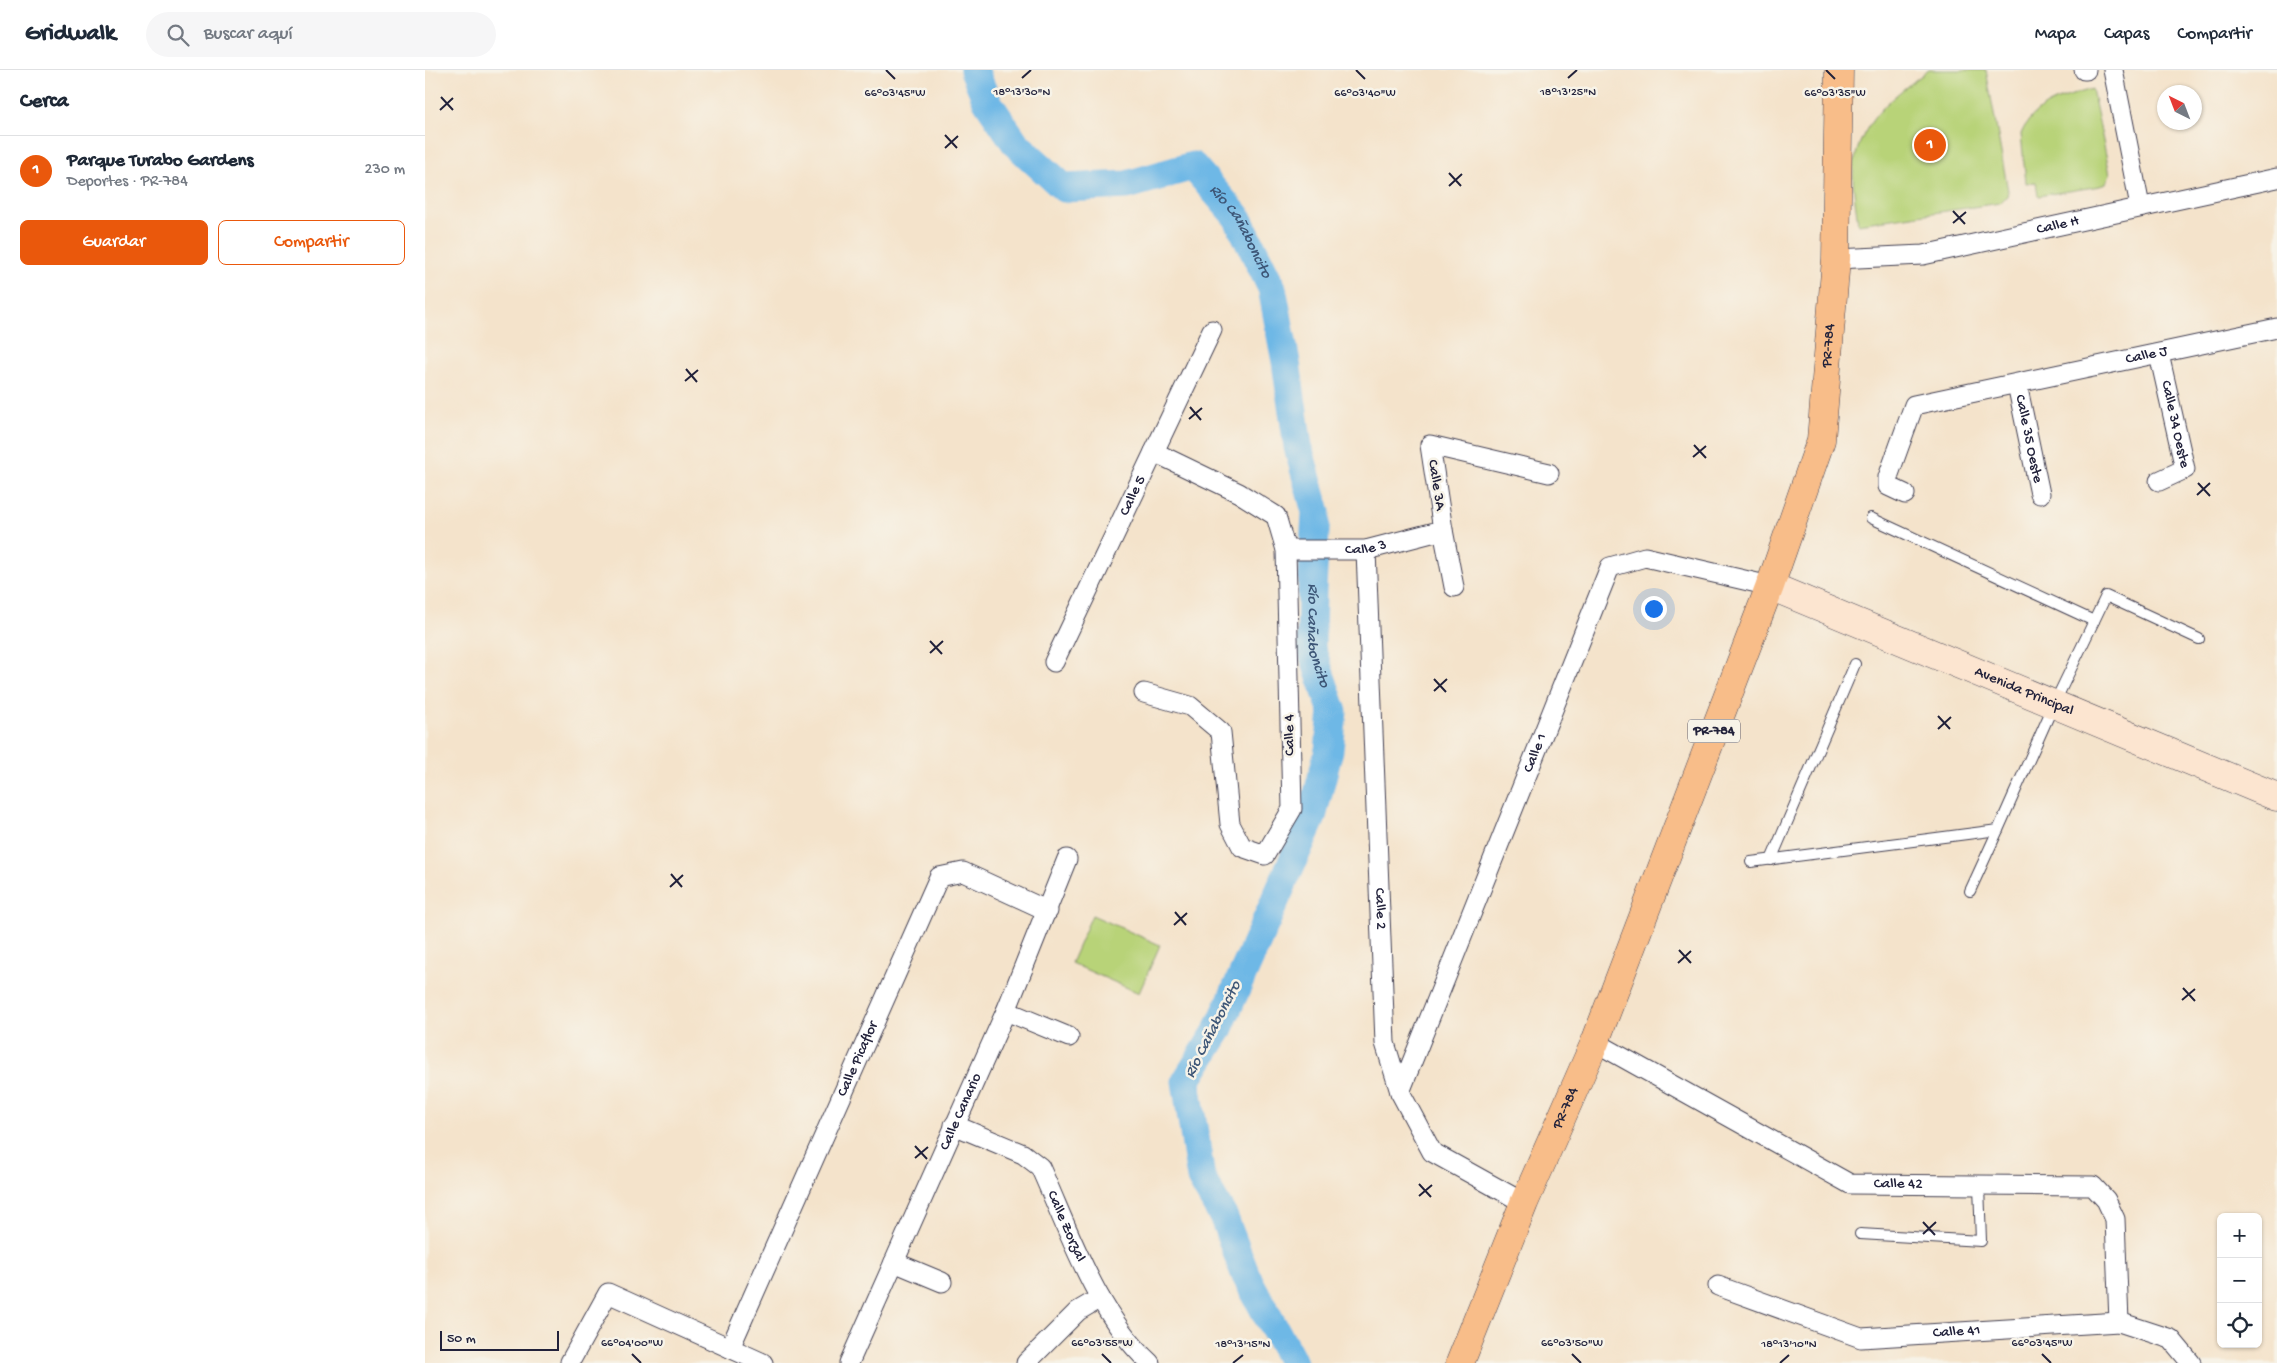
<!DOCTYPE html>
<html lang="es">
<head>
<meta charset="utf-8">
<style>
	body { margin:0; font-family:"Gochi Hand",sans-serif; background:#f6f6f7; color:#1f2937 }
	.controls { position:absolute; right:15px; bottom:15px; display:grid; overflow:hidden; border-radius:8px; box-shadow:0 1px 4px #0004 }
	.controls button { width:45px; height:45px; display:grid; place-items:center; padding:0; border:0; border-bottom:1px solid #e0e1e3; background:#fff; color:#1f2937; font:25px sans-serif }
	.compass { position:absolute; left:1732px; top:15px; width:45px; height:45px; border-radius:50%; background:#fff; box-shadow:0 1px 4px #0004; rotate:318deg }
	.scale { position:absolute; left:15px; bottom:12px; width:119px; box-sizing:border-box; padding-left:5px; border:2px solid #22223b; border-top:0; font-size:14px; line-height:18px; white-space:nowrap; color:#22223b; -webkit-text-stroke:4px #f7f3e8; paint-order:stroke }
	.you { position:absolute; left:1228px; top:538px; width:18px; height:18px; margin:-12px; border:4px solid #fff; border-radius:50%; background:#1a73e8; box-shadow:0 0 0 8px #1a73e833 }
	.badge { display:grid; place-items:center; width:32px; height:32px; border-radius:50%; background:#ea580c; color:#fff; font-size:16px; font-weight:700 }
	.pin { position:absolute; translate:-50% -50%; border:2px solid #fff; box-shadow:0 1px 5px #0006 }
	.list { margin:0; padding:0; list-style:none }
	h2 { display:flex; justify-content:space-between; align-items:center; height:65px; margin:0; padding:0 20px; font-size:21px }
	h2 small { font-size:16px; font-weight:400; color:#747a83 }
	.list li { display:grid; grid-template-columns:32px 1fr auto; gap:15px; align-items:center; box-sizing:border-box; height:70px; padding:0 20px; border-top:1px solid #e0e1e3 }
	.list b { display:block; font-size:19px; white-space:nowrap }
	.list p { margin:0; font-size:16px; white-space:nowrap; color:#747a83 }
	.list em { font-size:16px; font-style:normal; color:#747a83 }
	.actions { display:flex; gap:10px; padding:15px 20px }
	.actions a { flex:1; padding:11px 0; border:1px solid #ea580c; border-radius:8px; text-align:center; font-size:18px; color:#ea580c }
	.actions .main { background:#ea580c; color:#fff }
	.icon { flex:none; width:28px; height:28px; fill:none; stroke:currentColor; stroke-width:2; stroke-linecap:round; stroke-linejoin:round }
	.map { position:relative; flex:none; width:1852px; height:1293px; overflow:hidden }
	header { display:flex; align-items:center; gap:30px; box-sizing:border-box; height:70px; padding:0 25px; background:#fff; border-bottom:1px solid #e0e1e3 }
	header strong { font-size:24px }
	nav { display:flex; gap:28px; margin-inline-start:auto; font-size:18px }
	.search { width:350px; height:45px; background:#f6f6f7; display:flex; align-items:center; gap:12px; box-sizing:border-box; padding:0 18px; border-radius:28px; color:#747a83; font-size:19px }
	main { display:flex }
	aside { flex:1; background:#fff }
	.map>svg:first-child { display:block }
	.green { fill:#b8d378; stroke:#6d7a5a }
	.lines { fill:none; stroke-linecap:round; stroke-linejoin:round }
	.river { stroke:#6eb8e6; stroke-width:29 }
	.lane-casing { stroke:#423f51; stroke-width:12 }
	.street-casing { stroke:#423f51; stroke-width:21 }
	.secondary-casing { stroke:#423f51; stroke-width:29 }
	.primary-casing { stroke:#423f51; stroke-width:29 }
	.lane { stroke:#fff; stroke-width:10 }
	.street { stroke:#fff; stroke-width:19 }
	.secondary { stroke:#fce5d0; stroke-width:28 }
	.primary { stroke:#f8bd89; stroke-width:28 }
	.ticks { fill:none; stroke:#22223b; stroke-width:2 }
	.labels { text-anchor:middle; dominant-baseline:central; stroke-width:5; stroke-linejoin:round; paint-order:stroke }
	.shield { fill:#f7f3e8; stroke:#62616f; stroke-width:1 }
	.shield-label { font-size:14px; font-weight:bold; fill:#22223b }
	.street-label { font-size:15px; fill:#22223b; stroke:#f7f3e8 }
	.water-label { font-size:16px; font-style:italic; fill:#3d5677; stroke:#f7f3e8 }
	.ticks-label { font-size:12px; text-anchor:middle; fill:#22223b; stroke:#f7f3e8; stroke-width:5; stroke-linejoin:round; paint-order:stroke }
</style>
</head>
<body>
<header>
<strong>Gridwalk</strong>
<div class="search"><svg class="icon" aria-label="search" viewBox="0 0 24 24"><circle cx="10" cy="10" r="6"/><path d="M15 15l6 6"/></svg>Buscar aquí</div>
<nav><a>Mapa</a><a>Capas</a><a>Compartir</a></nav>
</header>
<main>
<aside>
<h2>Cerca<small></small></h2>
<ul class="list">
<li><span class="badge">1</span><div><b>Parque Turabo Gardens</b><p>Deportes · PR-784</p></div><em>230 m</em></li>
</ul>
<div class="actions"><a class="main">Guardar</a><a>Compartir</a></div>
</aside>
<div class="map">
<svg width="1852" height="1293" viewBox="0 0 1852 1293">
	<rect width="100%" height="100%" fill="#f7f3e8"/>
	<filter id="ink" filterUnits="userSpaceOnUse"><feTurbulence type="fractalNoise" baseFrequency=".02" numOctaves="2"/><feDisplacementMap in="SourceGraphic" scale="10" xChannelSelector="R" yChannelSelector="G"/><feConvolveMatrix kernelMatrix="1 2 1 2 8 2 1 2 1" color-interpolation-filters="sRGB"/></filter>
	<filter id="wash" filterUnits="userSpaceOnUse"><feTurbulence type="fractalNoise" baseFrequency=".0096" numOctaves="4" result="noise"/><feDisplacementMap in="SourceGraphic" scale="20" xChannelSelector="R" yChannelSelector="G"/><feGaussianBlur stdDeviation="1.12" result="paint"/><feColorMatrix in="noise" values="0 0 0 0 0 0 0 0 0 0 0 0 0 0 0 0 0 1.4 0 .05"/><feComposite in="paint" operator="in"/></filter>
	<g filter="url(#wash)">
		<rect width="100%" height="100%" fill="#f4e3cb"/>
		<g class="green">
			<path d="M1504 0H1561L1583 121 1582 126 1575 133 1433 154C1431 133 1425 109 1430 89 1439 47 1472 23 1504 0Z"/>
			<path d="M1667 19 1685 104 1681 113 1675 116 1613 126 1611 112 1601 113 1596 64C1609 33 1638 28 1667 19Z"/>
			<polygon points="667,845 735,875 714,923 646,893"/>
		</g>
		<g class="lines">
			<path class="river" id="s1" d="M549 0 562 31 591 74 639 118 702 115 768 96 812 147 847 218 861 292 873 377 891 442 887 520 886 578 908 642 904 680 887 747 793 960 761 1011 776 1108 799 1148 821 1206 868 1293"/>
		</g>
	</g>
	<g filter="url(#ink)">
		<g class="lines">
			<defs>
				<g id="lane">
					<polyline points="1446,448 1669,551 1681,526 1774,569"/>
					<polyline points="1346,790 1430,594"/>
					<polyline points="1326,792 1573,760 1629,634 1669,551"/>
					<polyline points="1545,821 1573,760"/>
					<polyline points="1435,1164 1556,1171 1554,1115"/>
				</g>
				<g id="street">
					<polyline points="1659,0 1661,0"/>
					<polyline points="1688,0 1715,136"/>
					<path id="s2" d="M1411 189 1498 185 1852 108"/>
					<path id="s3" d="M1734 284 1760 399 1734 411"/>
					<path id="s4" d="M1592 314 1615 424"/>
					<path id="s5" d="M1480 424 1463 416V407L1489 335 1852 258"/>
					<path id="s6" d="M861 480H941L1018 460"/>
					<path id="s7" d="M941 480 960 973 975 1022 1007 1082 1099 1133"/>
					<polyline points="1029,517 1018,460 1005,375 1124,403"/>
					<path id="s8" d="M629 592 787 260"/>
					<polyline points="719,623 765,636 796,662 805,754 817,777 840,785 867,739 861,480 851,446 814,423 729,382"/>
					<polyline points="581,941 644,967"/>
					<path id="s9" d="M1170 972 1425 1114 1668 1116 1681 1130 1690 1149 1694 1252"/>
					<path id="s10" d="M975 1022 1185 497 1220 487 1345 516"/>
					<path id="s11" d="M529 1055 598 1084 615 1097C644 1161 672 1245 725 1293"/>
					<polyline points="469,1192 517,1212"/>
					<path id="s12" d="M1293 1216 1436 1268 1694 1252 1746 1269 1766 1293"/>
					<path id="s13" d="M305 1278 514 807 538 802 623 841"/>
					<polyline points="145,1292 183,1223 338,1293"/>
					<path id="s14" d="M424 1293 581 941 642 789"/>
					<polyline points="601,1293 653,1241 675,1228"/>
				</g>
				<g id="secondary">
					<path id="s15" d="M1345 516 1852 727"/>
				</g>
				<g id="primary">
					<path id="s16" d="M1035 1293 1099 1133 1170 972 1345 516 1396 370 1411 189 1414 0"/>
				</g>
			</defs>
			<use href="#lane" class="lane-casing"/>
			<use href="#street" class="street-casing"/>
			<use href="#secondary" class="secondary-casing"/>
			<use href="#primary" class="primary-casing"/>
			<use href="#lane" class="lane"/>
			<use href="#street" class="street"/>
			<use href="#secondary" class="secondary"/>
			<use href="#primary" class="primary"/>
		</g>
	</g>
	<path class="ticks" d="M461 0 470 9M931 0 940 9M1401 0 1410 9M597 8 606 0M1143 8 1152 0M16 27 28 40M15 40 28 28M520 65 532 78M520 78 533 66M1024 103 1036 116M1024 116 1037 104M1528 141 1540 154M1528 153 1541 142M261 299 272 312M260 311 273 300M765 337 776 350M764 349 777 338M1269 375 1281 388M1268 387 1281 376M1773 413 1785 426M1772 425 1785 413M505 571 517 584M505 583 518 571M1009 609 1021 622M1009 621 1022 609M1513 646 1525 659M1513 659 1526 647M246 804 257 817M245 817 258 805M750 842 761 855M749 855 762 843M1254 880 1266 893M1253 893 1266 881M1758 918 1770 931M1757 930 1770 919M490 1076 502 1089M490 1088 503 1077M994 1114 1006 1127M994 1126 1007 1115M1498 1152 1510 1165M1498 1164 1511 1152M207 1284 216 1293M677 1284 686 1293M1147 1284 1156 1293M1617 1284 1626 1293M808 1293 818 1285M1355 1293 1364 1285"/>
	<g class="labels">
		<rect class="shield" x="1263" y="649.5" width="52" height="23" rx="4"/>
		<g class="shield-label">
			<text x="1289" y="661">PR-784</text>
		</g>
		<g class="street-label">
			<text stroke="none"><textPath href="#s2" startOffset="225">Calle H</textPath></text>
			<text stroke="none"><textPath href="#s16" startOffset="1086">PR-784</textPath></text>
			<text stroke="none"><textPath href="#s5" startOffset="342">Calle J</textPath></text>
			<text stroke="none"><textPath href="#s3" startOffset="72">Calle 34 Oeste</textPath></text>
			<text stroke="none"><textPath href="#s4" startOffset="56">Calle 35 Oeste</textPath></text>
			<text transform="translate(1011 415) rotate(81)">Calle 3A</text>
			<text stroke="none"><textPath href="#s8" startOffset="184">Calle 5</textPath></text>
			<text stroke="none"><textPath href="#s6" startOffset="80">Calle 3</textPath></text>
			<text stroke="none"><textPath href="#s15" startOffset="275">Avenida Principal</textPath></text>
			<text transform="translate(865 665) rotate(-91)">Calle 4</text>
			<text stroke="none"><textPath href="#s10" startOffset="365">Calle 1</textPath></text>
			<text stroke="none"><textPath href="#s7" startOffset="359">Calle 2</textPath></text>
			<text stroke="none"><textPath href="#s13" startOffset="316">Calle Picaflor</textPath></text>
			<text stroke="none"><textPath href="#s16" startOffset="276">PR-784</textPath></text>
			<text stroke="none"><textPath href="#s14" startOffset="275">Calle Canario</textPath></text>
			<text stroke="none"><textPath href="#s9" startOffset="340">Calle 42</textPath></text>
			<text stroke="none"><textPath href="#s11" startOffset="161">Calle Zorzal</textPath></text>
			<text stroke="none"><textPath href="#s12" startOffset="248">Calle 41</textPath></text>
		</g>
		<g class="water-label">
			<text stroke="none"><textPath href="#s1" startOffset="364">Río Cañaboncito</textPath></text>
			<text stroke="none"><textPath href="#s1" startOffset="782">Río Cañaboncito</textPath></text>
			<text transform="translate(789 960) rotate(-63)">Río Cañaboncito</text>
		</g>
	</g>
	<g class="ticks-label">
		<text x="597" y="25">18°13'30"N</text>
		<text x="1143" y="25">18°13'25"N</text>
		<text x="470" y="26">66°03'45"W</text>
		<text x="940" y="26">66°03'40"W</text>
		<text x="1410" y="26">66°03'35"W</text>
		<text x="207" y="1276">66°04'00"W</text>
		<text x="677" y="1276">66°03'55"W</text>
		<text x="1147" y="1276">66°03'50"W</text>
		<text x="1617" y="1276">66°03'45"W</text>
		<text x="818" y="1277">18°13'15"N</text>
		<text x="1364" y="1277">18°13'10"N</text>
	</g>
</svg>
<div class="controls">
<button>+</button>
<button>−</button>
<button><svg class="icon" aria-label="locate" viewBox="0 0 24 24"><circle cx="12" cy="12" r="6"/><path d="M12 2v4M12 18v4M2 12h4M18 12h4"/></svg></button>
</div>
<svg class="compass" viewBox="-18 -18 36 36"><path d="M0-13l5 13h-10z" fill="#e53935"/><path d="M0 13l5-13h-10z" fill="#747a83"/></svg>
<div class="scale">50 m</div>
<div class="you"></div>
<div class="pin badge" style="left:1505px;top:75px">1</div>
</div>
</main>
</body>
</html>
